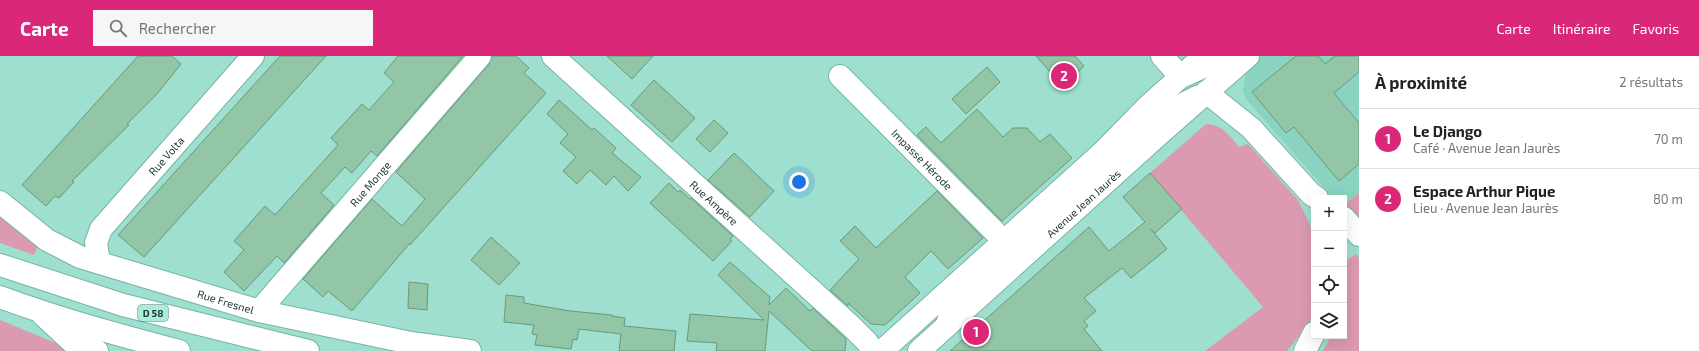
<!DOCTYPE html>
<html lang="fr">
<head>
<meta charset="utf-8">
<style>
	body { margin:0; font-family:"Exo 2",sans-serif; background:#f6f6f6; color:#222 }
	.controls { position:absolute; right:12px; bottom:12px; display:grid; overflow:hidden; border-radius:0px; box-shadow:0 4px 16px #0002 }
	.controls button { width:36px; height:36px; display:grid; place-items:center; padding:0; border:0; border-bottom:1px solid #e0e0e0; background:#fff; color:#222; font:20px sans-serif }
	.you { position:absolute; left:799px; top:126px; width:14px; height:14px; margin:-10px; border:3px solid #fff; border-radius:50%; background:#1a73e8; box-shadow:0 0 0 6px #1a73e833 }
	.badge { display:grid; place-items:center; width:26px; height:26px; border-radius:50%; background:#db2777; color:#fff; font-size:13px; font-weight:700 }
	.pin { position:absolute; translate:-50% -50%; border:2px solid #fff; box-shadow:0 1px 4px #0006 }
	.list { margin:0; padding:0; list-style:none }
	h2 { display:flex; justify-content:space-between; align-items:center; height:52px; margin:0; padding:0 16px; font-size:17px }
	h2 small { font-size:13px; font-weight:400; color:#767676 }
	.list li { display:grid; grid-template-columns:26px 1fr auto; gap:12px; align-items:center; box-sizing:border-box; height:60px; padding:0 16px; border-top:1px solid #e0e0e0 }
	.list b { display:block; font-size:15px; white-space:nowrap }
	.list p { margin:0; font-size:13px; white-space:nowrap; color:#767676 }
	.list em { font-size:13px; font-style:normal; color:#767676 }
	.icon { flex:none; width:22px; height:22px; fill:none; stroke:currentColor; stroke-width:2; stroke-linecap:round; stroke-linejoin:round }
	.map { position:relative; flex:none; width:1359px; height:295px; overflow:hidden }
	header { display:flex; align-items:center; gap:24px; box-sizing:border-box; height:56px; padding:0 20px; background:#db2777; color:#fff }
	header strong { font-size:19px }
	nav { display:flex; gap:22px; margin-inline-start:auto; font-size:14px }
	.search { width:280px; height:36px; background:#f6f6f6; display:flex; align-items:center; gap:10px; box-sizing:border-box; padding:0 14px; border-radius:0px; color:#767676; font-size:15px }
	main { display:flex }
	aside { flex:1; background:#fff }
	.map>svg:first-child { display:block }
	.built { fill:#8ad3c1 }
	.green { fill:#dc9ab1 }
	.building { fill:#93c6a6; stroke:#68997b }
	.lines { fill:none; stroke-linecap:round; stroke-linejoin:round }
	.minor-casing { stroke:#74b4a5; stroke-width:24 }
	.major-casing { stroke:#74b4a5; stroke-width:24 }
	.highway-casing { stroke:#74b4a5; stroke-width:24 }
	.minor { stroke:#fff; stroke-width:22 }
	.major { stroke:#fff; stroke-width:22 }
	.highway { stroke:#fff; stroke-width:22 }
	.labels { text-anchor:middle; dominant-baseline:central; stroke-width:3; stroke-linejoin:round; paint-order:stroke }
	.shield { fill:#abeddc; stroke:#4a7067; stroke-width:1 }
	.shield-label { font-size:10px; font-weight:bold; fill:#203b35 }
	.street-label { font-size:11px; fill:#203b35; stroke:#abeddc }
</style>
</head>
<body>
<header>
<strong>Carte</strong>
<div class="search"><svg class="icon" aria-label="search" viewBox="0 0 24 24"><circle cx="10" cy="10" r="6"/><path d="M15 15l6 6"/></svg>Rechercher</div>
<nav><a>Carte</a><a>Itinéraire</a><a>Favoris</a></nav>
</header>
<main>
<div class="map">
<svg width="1359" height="295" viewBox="0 0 1359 295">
	<rect width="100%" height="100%" fill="#9edfcf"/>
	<polygon class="built" points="1257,0 1359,0 1359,137 1344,149 1344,142 1333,142 1246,43 1243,35 1245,21 1249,7"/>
	<g class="green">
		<path d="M1206 68C1223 69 1229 79 1239 91L1248 88 1298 144 1312 173 1314 189V255L1309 268 1287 295H1205L1263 251 1150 117Z"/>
		<polygon points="1359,137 1359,169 1344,154 1344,149"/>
		<polygon points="0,155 39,187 34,199 0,187"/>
		<polygon points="1356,198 1359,202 1359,295 1323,295 1331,280 1344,280 1344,206"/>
		<polygon points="0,264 75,295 0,295"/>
	</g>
	<g class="building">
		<polygon points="138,0 172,0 181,8 157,38 127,68 129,69 72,125 74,126 59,142 55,140 46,150 22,129"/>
		<polygon points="280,0 326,0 144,201 118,179"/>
		<polygon points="398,0 463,0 377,100 371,95 352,117 345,111 321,137 334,149 284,207 277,200 244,235 224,216 244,194 234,185 265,150 275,159 338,89 331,82 362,48 369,54 394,26 384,17"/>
		<polygon points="492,0 516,0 529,12 524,17 546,37 410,189 410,187 352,255 328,235 323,241 303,223 372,143 402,170 425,143 396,116 489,8"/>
		<polygon points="607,0 653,0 632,23"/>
		<polygon points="1036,0 1075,0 1084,10 1063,30"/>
		<polygon points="1296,0 1318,0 1325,8 1335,0 1359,0 1359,16 1334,37 1359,67 1359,108 1339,125 1294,71 1286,77 1252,36"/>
		<polygon points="987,11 1000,26 966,58 952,43"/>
		<polygon points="654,24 695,62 672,86 631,49"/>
		<polygon points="559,44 592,74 594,72 616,92 612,97 641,121 628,135 614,120 606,129 590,114 577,128 563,115 576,101 560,87 568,78 547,58"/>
		<polygon points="977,53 1003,81 1013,72 1027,72 1040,86 1050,78 1072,102 1002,165 917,79 926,71 941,87"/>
		<polygon points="714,64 728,77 710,96 696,83"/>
		<polygon points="734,97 774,135 750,161 708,124"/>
		<polygon points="1150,117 1182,153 1155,177 1151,173 1167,193 1131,222 1122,212 1084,242 1096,255 1084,265 1088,270 1084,273 1102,295 950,295 1089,171 1109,195 1145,166 1123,141"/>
		<polygon points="669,127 678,136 680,134 690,143 691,142 733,180 730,183 732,185 713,205 650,147"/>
		<polygon points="937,135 983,182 948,213 931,195 905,221 920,237 885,269 871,268 848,247 848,250 830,234 859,203 840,185 855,170 876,192"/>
		<polygon points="491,181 520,207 499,229 471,204"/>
		<polygon points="730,206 770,241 769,249 786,232 810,255 813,252 846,283 845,295 812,295 769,255 765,295 716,295 717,287 687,285 690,258 764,264 718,219"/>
		<polygon points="409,226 428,228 427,254 408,252"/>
		<polygon points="506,239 524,241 524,247 570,255 612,259 612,260 625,262 624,270 676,275 674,295 619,295 621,278 579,273 577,284 573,283 571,293 535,289 537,279 532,278 534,269 504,266"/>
	</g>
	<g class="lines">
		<defs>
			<g id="minor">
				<path id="s1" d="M553 0 852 271 867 286 873 295"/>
				<polyline points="1162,0 1181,21 1228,0"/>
				<path id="s2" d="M840 20 1004 185"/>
				<path id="s3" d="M0 146 47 184 80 201 259 255 411 287 470 295"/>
				<path id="s4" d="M99 206 96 187 101 173 253 0"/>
				<path id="s5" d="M259 255 480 0"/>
				<polyline points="947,269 952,250 1169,55 1197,41"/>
			</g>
			<g id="major">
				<polyline points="882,295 1103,96 1148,50 1204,0"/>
				<path id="s6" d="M919 295 1156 81 1248 0"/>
			</g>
			<g id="highway">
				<polyline points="1206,36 1251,72 1311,138 1317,142"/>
				<polyline points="1344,162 1359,179"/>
				<polyline points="0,209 123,249 308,295"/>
				<path d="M0 241C59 263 119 279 179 295"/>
				<polyline points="43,259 72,286 97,295"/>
				<polyline points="1305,295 1314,277"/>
			</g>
		</defs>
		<use href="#minor" class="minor-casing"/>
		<use href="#major" class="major-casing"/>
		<use href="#highway" class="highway-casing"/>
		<use href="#minor" class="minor"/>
		<use href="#major" class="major"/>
		<use href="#highway" class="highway"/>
	</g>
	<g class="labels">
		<rect class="shield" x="138" y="249" width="30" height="16" rx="3"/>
		<g class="shield-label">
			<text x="153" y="257">D 58</text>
		</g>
		<g class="street-label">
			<text stroke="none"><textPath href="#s4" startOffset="132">Rue Volta</textPath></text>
			<text stroke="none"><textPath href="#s2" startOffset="117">Impasse Hérode</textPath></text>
			<text stroke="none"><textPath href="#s5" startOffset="169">Rue Monge</textPath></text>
			<text stroke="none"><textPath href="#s1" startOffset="218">Rue Ampère</textPath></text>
			<text stroke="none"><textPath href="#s6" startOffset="221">Avenue Jean Jaurès</textPath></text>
			<text stroke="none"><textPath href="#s3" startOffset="250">Rue Fresnel</textPath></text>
		</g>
	</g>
</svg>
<div class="controls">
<button>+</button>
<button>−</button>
<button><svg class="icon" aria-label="locate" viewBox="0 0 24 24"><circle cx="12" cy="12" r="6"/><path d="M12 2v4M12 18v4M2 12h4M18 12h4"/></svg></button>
<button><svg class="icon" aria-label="layers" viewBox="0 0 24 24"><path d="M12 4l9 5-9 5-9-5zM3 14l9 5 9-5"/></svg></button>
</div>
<div class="you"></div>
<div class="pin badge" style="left:976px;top:276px">1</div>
<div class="pin badge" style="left:1064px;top:20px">2</div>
</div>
<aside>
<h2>À proximité<small>2 résultats</small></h2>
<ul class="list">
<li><span class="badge">1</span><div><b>Le Django</b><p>Café · Avenue Jean Jaurès</p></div><em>70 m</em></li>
<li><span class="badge">2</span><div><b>Espace Arthur Pique</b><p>Lieu · Avenue Jean Jaurès</p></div><em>80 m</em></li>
</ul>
</aside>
</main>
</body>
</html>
